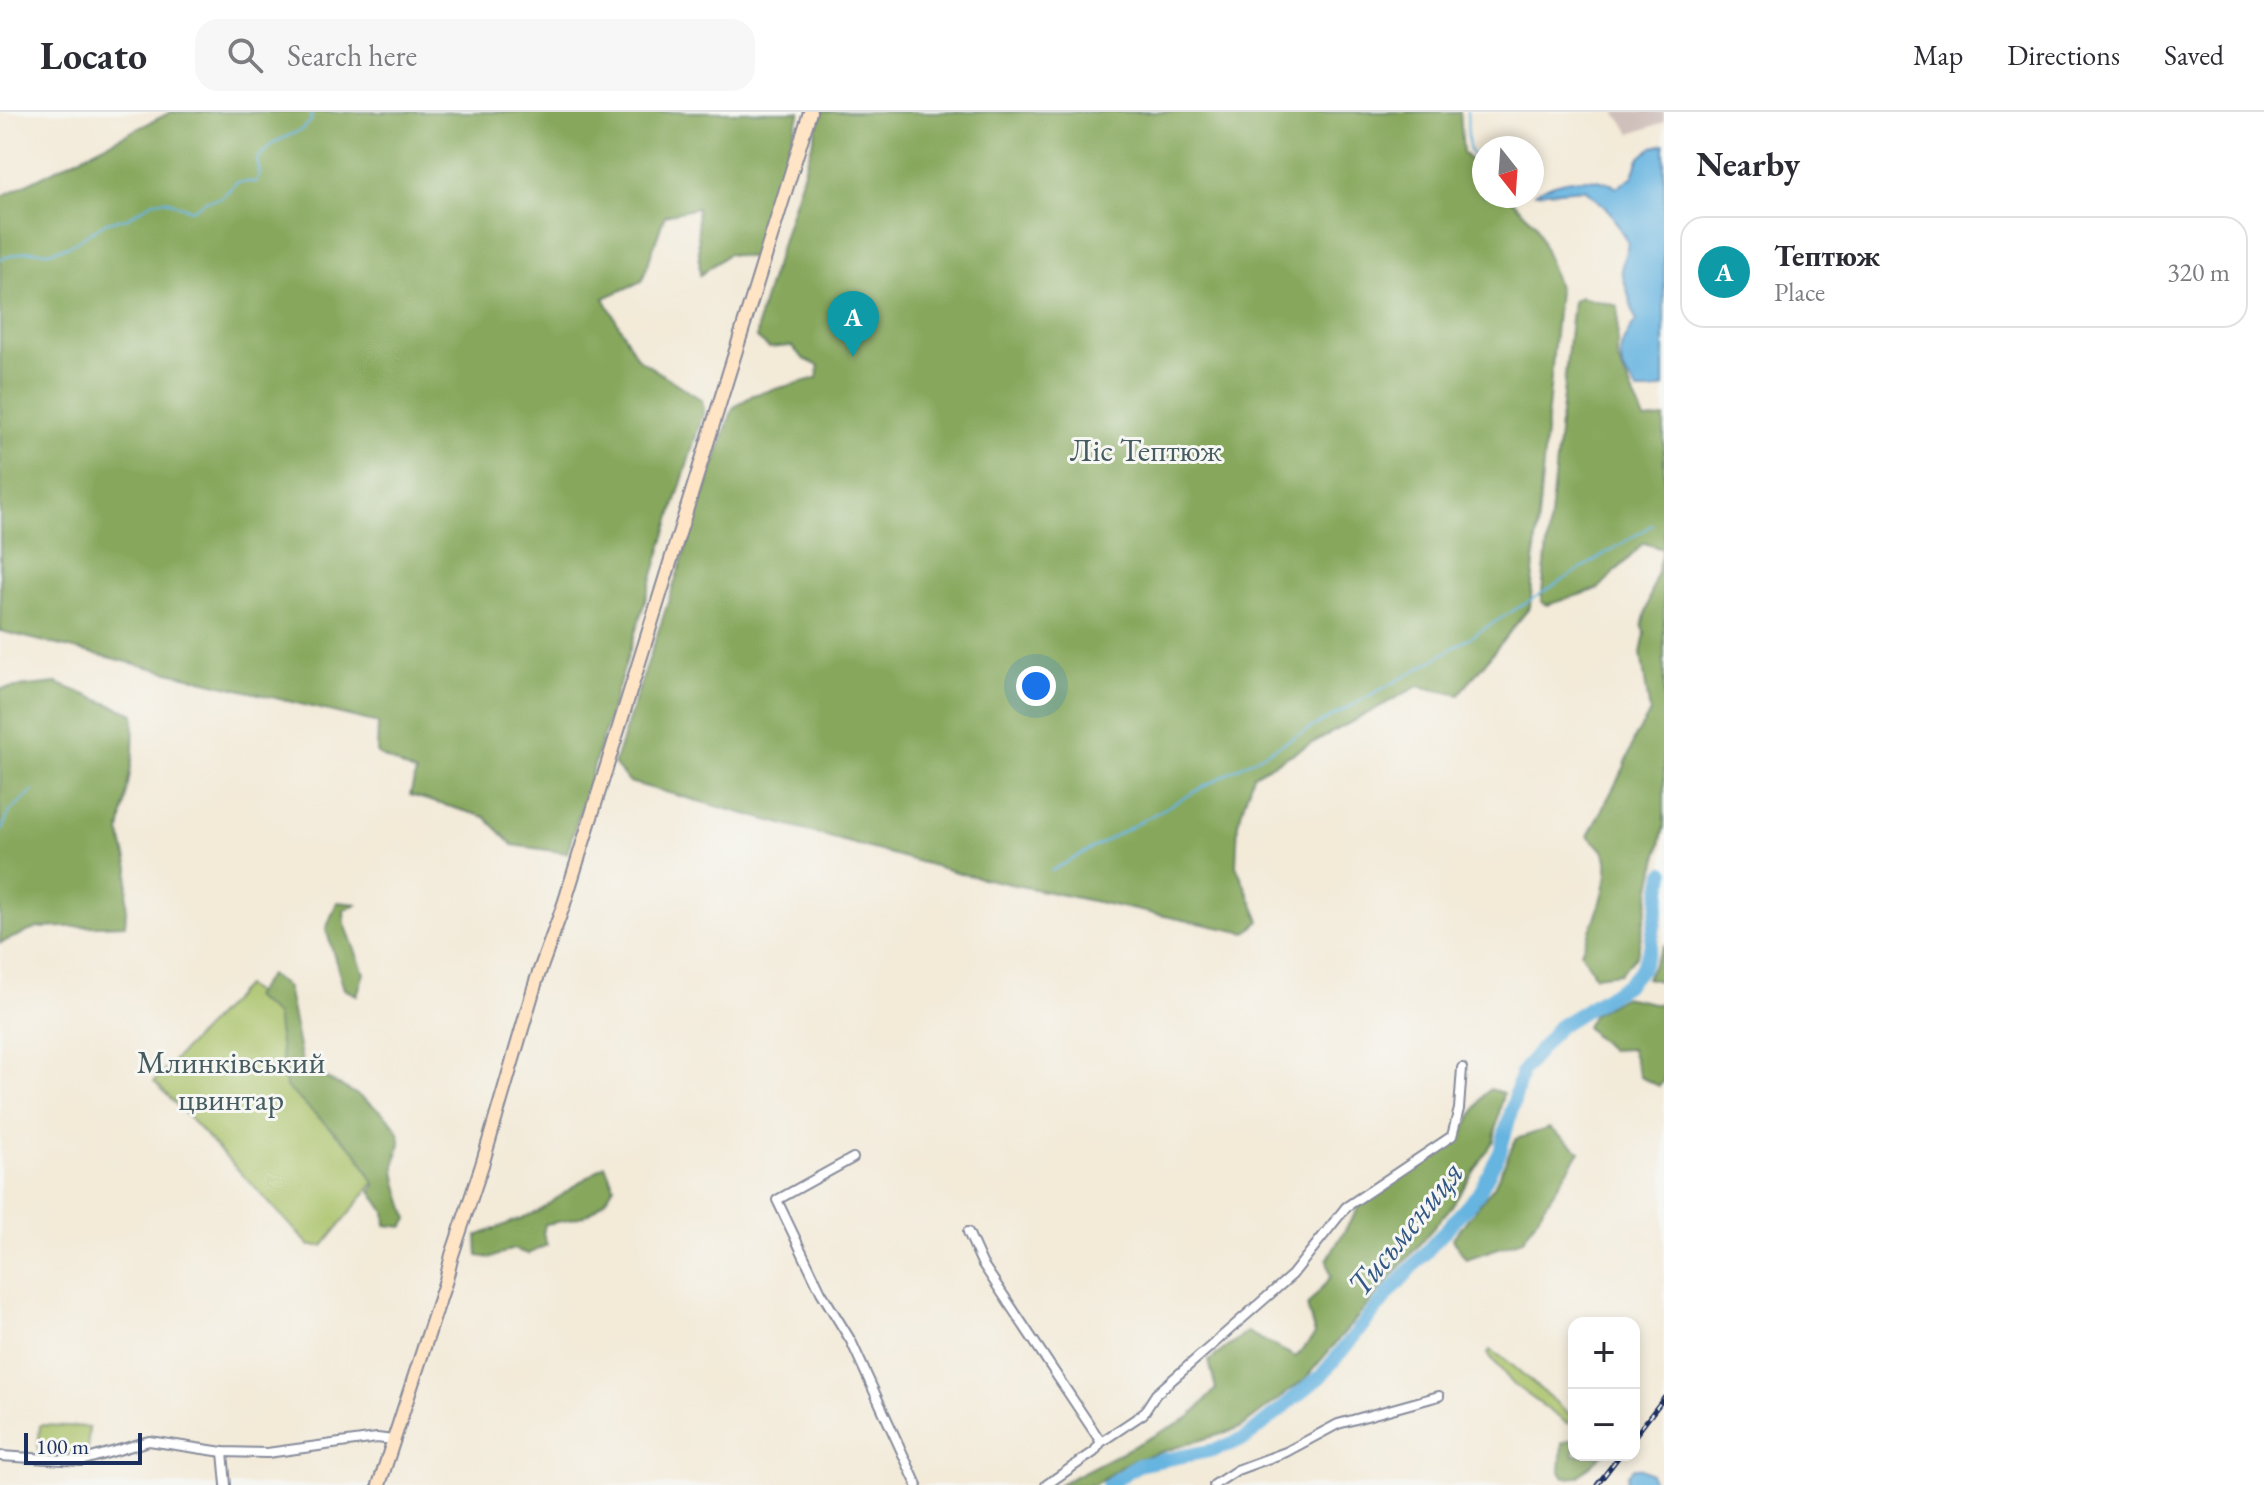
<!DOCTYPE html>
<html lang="en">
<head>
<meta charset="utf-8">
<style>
	body { margin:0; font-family:"EB Garamond",serif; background:#f7f7f7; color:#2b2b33 }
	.controls { position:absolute; right:24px; bottom:24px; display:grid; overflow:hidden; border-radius:16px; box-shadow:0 4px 12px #0003 }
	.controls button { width:72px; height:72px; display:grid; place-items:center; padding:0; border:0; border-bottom:2px solid #e1e1e2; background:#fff; color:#2b2b33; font:40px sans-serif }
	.compass { position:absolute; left:1472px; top:24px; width:72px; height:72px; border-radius:50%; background:#fff; box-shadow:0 4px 12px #0003; rotate:163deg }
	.scale { position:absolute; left:24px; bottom:20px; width:118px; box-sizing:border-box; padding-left:8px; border:4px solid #1b2f5e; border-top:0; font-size:22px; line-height:28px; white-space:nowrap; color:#1b2f5e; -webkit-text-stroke:6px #f6f6f2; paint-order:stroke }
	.you { position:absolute; left:1036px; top:574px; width:28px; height:28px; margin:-20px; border:6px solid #fff; border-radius:50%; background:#1a73e8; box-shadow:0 0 0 12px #1a73e833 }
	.badge { display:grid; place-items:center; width:52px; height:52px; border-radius:50%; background:#1f6fb2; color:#fff; font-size:26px; font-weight:700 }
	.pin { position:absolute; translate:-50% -66px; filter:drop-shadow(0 2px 4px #0008) }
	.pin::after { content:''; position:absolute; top:42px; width:28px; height:24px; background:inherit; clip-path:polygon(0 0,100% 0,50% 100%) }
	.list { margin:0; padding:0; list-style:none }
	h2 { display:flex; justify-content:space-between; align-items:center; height:104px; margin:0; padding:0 32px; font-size:34px }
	h2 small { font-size:26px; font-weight:400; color:#7c7c81 }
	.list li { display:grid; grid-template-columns:52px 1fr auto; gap:24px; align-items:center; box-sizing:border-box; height:112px; margin:0 16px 16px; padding:0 16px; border:2px solid #e1e1e2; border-radius:24px }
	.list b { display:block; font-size:30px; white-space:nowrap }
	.list p { margin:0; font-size:26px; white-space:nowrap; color:#7c7c81 }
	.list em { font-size:26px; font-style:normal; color:#7c7c81 }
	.icon { flex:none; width:44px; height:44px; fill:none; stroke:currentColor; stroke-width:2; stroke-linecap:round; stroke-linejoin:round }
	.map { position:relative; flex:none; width:1664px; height:1373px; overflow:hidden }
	header { display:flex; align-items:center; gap:48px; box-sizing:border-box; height:112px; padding:0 40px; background:#fff; border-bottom:2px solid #e1e1e2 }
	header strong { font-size:38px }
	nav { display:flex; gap:44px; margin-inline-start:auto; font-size:28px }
	.search { width:560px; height:72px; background:#f7f7f7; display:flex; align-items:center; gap:20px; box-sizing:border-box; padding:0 28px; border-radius:24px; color:#7c7c81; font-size:30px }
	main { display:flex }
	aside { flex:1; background:#fff }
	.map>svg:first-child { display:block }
	.industrial { fill:#cfc0bb }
	.green { fill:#a9c166; stroke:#627862; stroke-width:2 }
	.forest { fill:#86a75b; stroke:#506b5c; stroke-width:2 }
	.water { fill:#66b4e0; stroke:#40729f; stroke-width:2 }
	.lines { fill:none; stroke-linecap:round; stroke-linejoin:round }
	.stream { stroke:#66b4e0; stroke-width:2 }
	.river { stroke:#66b4e0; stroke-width:14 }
	.street-casing { stroke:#878c9b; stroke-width:12 }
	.secondary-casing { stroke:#878c9b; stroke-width:16 }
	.street { stroke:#fff; stroke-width:8 }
	.secondary { stroke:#ffe4c6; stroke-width:12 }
	.rail-casing { stroke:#1b2f5e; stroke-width:5 }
	.rail { stroke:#f6f6f2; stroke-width:2; stroke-dasharray:6; stroke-linecap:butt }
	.labels { text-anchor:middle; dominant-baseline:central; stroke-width:6; stroke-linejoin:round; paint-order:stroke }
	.park-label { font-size:32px; fill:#465b60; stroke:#f6f6f2 }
	.water-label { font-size:34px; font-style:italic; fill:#325785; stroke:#f6f6f2 }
</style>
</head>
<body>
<header>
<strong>Locato</strong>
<div class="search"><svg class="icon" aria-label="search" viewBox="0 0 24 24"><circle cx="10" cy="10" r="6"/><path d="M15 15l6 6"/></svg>Search here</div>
<nav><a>Map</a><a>Directions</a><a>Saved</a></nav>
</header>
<main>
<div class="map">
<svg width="1664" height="1373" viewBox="0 0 1664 1373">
	<rect width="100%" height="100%" fill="#f6f6f2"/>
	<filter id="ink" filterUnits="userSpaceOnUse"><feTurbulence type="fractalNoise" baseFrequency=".0125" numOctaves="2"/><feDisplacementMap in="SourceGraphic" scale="16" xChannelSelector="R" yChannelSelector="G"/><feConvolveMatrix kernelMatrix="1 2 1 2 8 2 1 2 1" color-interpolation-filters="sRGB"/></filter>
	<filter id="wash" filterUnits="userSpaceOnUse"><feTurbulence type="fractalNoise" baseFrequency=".006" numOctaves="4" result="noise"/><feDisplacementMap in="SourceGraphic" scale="32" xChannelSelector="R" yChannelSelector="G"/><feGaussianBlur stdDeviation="1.8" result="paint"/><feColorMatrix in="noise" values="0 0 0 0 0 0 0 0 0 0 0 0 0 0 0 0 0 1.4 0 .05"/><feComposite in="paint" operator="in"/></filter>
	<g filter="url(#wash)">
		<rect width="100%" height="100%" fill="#f3ead8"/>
		<polygon class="industrial" points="1615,0 1664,0 1664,10 1631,22"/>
		<g class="green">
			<polygon points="245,874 279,897 289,975 365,1043 376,1068 323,1134 310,1134 154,969"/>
			<polygon points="1490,1238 1505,1247 1573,1305 1568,1312 1513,1272 1488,1242"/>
			<polygon points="40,1313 89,1315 87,1342 38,1338"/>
		</g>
		<g class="forest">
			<polygon points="171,0 800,0 754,146 728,142 700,163 697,96 665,103 642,169 604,186 637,246 702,288 704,298 567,741 513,733 485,705 410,683 416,661 377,642 378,611 0,519 0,85"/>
			<polygon points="822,0 1460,0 1463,41 1484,62 1484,84 1507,84 1536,112 1559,178 1530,495 1459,583 1418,574 1253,663 1238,711 1236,753 1260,809 1246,821 967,763 629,670 614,652 733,296 753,283 817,266 819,254 804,247 791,234 769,236 757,226 759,205"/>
			<path d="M1580 185 1618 194 1617 246 1644 308 1664 306V714L1637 843 1620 861 1595 864 1581 840C1592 813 1609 780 1607 749 1606 738 1596 731 1588 724L1624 656 1635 625 1650 601 1641 541 1645 522 1642 514 1663 437 1644 431 1598 477 1547 493 1541 490 1573 189Z"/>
			<polygon points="56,571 134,602 133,643 120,720 129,756 125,813 37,816 0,831 0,577"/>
			<polygon points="337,790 358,792 344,798 345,812 364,861 357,883 344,877 326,817"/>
			<polygon points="1664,833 1664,870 1646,866"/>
			<path d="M269 863 287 875 303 955C326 966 400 999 400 1028 401 1036 395 1044 395 1052 394 1069 404 1091 408 1107L403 1115 386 1113 385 1100 371 1079 375 1073 357 1041 286 975 276 903 253 885Z"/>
			<polygon points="1623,885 1664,893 1664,969 1659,974 1640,965 1631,937 1610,938 1586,915 1593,902"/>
			<polygon points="1490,977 1503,981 1494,1028 1452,1094 1305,1267 1240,1316 1128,1350 1094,1373 1058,1373 1190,1305 1216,1277 1209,1249 1247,1220 1296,1245 1315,1223 1307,1194 1331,1165 1327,1148 1362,1090 1456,1032 1483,984"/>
			<polygon points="1549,1016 1580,1039 1523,1128 1466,1147 1452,1127 1494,1074 1516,1027"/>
			<path d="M605 1053 614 1074C597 1106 579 1106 545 1112L543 1122 547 1133 528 1142 513 1137 491 1146 478 1144 477 1124 537 1100Z"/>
			<polygon points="1574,1327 1574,1343 1602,1343 1578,1365 1564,1366 1560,1360 1562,1331"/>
		</g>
		<g class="water">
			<path d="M1664 32V275L1652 279H1637C1616 251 1614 237 1636 209L1621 158 1628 131 1610 100 1585 77 1534 81C1559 67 1591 61 1617 75L1633 64 1639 46 1653 35Z"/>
			<polygon points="1634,1356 1642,1357 1651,1362 1654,1373 1626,1373 1628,1362"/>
		</g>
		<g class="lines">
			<g class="stream">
				<path d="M1467 0C1469 26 1463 38 1484 58"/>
				<polyline points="0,147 28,139 49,140 69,134 107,110 128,106 154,89 166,88 191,98 206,89 221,86 237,70 256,70 260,62 257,47 273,31 303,17 311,9 311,0"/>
				<polyline points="0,721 11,698 33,679"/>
				<polyline points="1051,759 1427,552 1652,413"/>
			</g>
			<polyline class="river" points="1108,1373 1138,1353 1214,1338 1246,1326 1321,1264 1391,1179 1478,1082 1500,1040 1522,960 1558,915 1626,873 1641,857 1650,836 1664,761"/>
		</g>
	</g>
	<g filter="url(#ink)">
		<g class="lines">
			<defs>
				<g id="street">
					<polyline points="853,1046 777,1088 821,1180 851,1229 917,1373"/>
					<polyline points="968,1120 982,1151 1101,1330"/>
					<polyline points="223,1340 226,1373"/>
					<polyline points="0,1344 81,1349 149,1329 223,1340 267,1341 377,1326 393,1328"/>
					<polyline points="1046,1373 1094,1340 1101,1330 1143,1302 1156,1282 1292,1163 1346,1095 1452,1024 1459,997 1462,956"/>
					<polyline points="1214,1373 1237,1358 1286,1340 1338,1312 1439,1284"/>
				</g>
				<polyline id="secondary" points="379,1373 446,1168 452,1143 482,1053 536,869 564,792 810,0"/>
			</defs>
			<use href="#street" class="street-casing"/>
			<use href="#secondary" class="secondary-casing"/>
			<use href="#street" class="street"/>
			<use href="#secondary" class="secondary"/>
			<defs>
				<g id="rail">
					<polyline points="1634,1325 1664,1286"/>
					<polyline points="1597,1373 1620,1343"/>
				</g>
			</defs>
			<use href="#rail" class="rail-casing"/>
			<use href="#rail" class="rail"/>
		</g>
	</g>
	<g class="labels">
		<g class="park-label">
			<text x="1146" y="338">Ліс Тептюж</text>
			<text x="231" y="950">Млинківський<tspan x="231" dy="37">цвинтар</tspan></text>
		</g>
		<g class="water-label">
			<text transform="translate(1405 1116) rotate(-51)">Тисьмениця</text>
		</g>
	</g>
</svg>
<div class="controls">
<button>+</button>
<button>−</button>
</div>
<svg class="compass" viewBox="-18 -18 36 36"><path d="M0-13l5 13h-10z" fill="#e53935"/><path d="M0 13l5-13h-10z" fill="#7c7c81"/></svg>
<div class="scale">100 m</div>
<div class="you"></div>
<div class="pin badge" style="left:853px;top:245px;background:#0f9aa8">A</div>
</div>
<aside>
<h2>Nearby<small></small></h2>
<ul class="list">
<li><span class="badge" style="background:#0f9aa8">A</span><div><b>Тептюж</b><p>Place</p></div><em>320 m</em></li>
</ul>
</aside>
</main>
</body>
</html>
